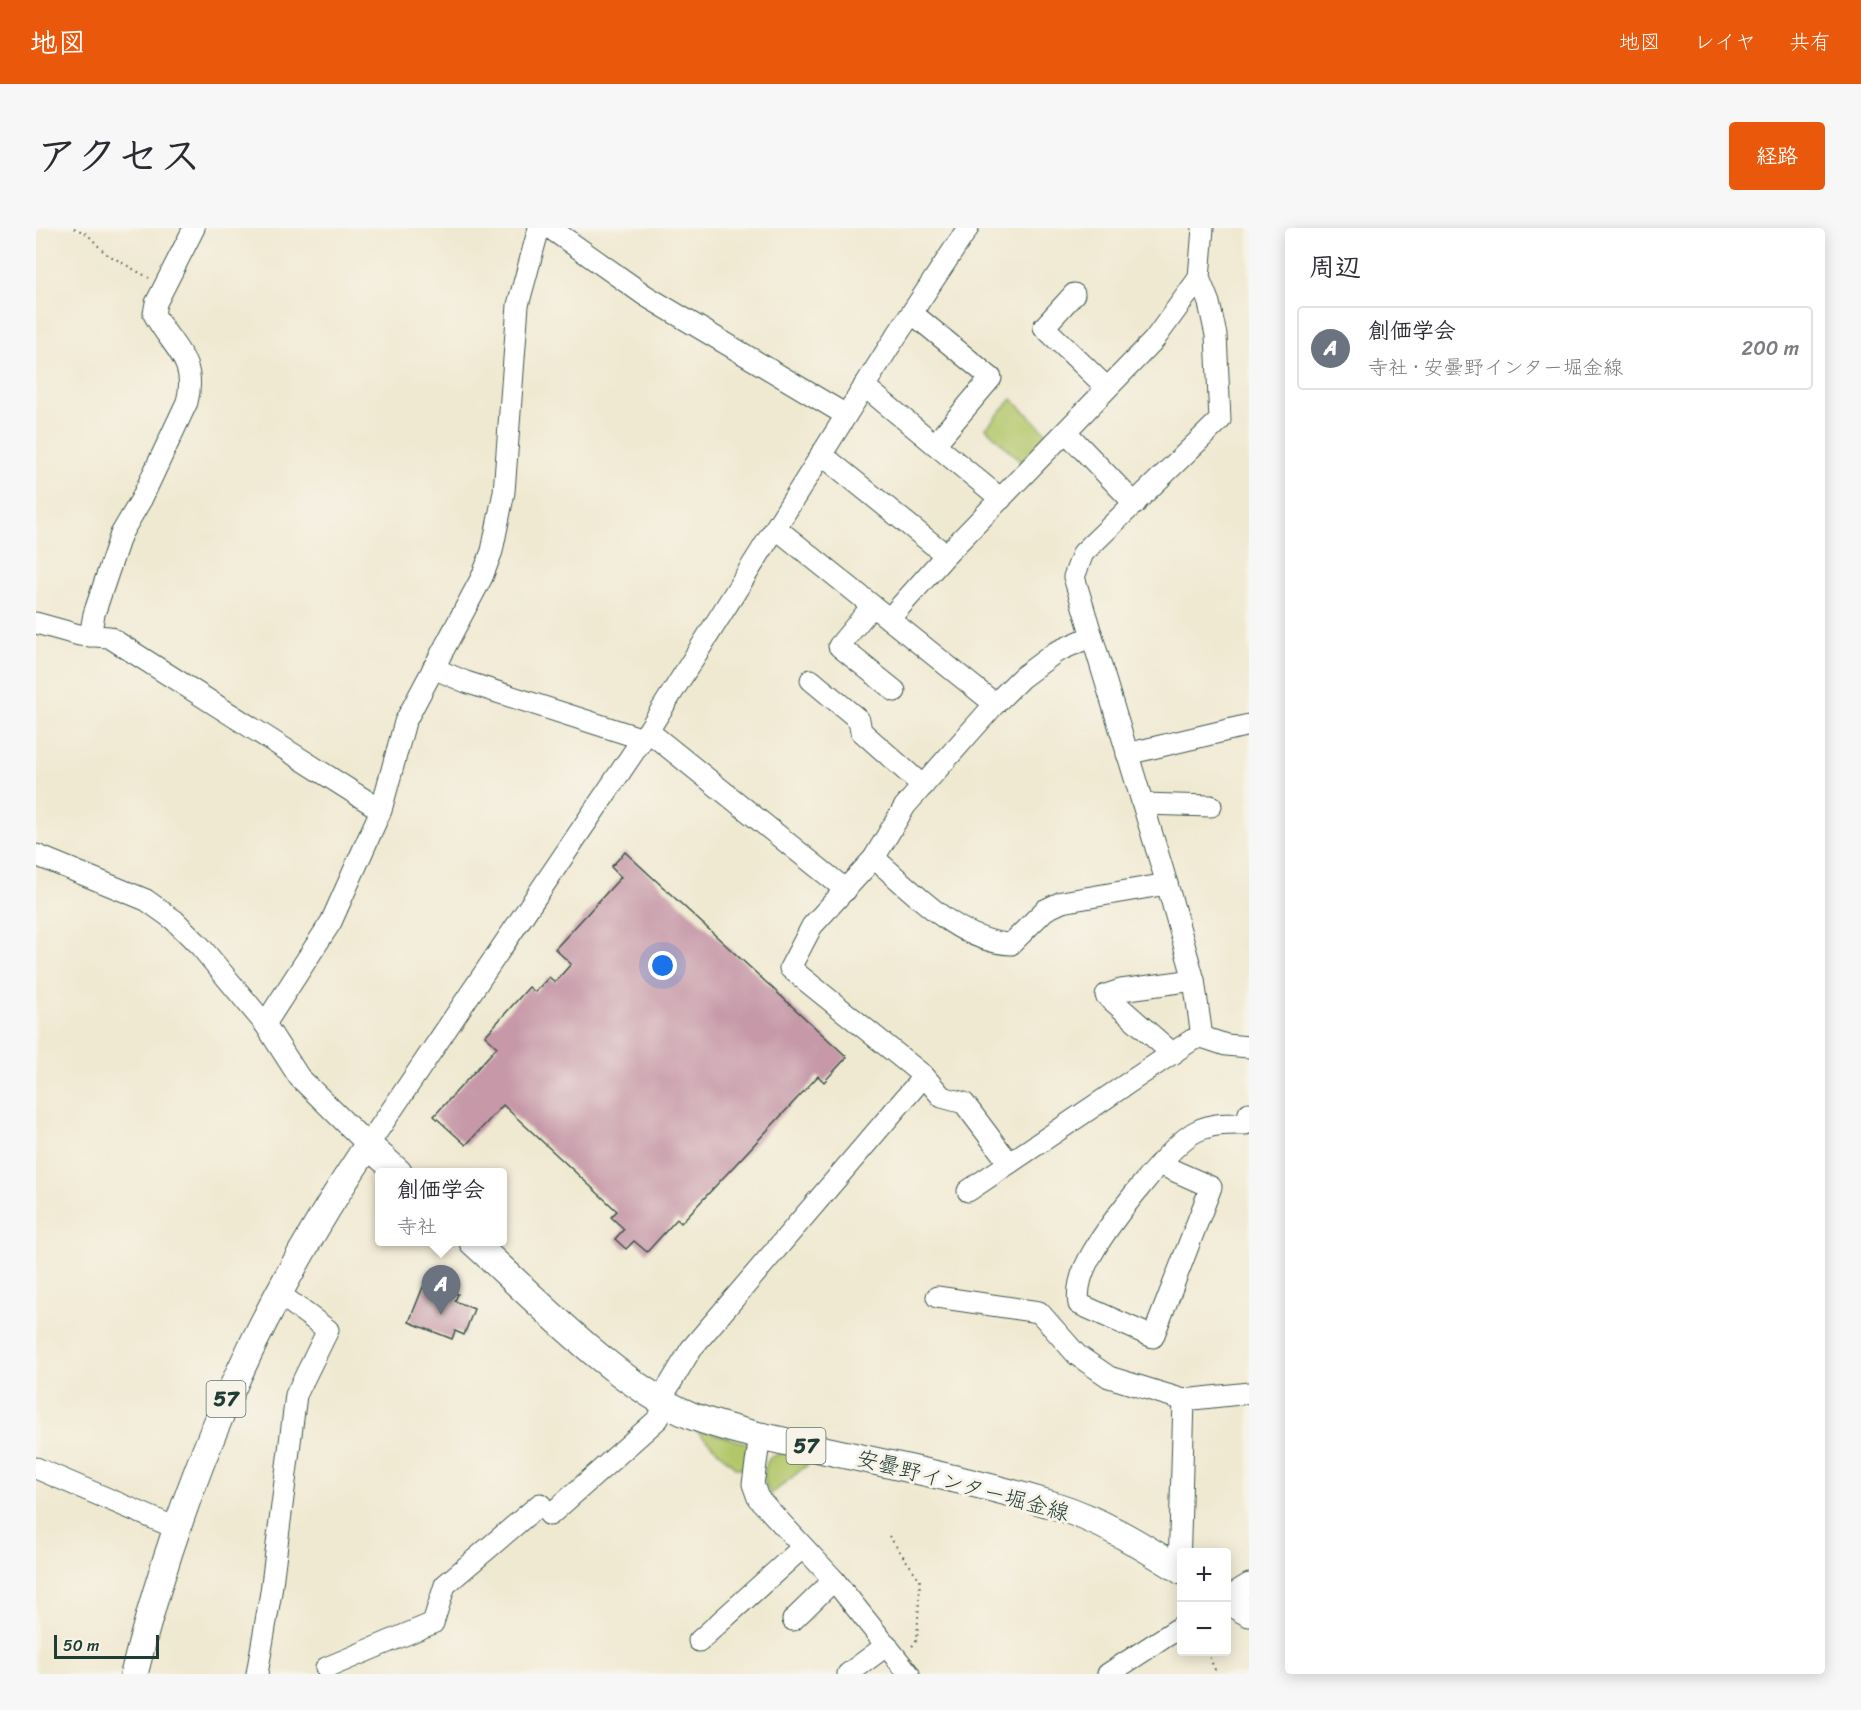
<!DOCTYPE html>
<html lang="ja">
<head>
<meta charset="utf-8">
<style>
	body { margin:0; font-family:Sriracha,"Klee One",sans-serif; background:#f7f7f7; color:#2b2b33 }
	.controls { position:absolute; right:18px; bottom:18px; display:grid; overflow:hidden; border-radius:6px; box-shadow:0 3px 15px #0003 }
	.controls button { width:54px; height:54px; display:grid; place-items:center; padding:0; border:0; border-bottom:2px solid #e1e1e2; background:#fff; color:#2b2b33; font:30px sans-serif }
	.scale { position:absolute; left:18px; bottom:15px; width:105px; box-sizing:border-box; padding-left:6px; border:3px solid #1f3d34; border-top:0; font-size:16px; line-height:21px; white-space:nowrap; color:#1f3d34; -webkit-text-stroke:4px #f7f3e8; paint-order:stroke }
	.you { position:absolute; left:627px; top:738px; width:21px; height:21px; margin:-15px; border:4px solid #fff; border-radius:50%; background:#1a73e8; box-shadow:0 0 0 9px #1a73e833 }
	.badge { display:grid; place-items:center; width:39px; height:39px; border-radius:50%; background:#ea580c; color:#fff; font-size:20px; font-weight:700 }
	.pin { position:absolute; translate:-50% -50px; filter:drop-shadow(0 2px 3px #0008) }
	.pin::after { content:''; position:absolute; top:32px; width:21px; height:18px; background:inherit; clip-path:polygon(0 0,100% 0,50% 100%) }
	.popup { position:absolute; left:339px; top:940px; width:132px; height:78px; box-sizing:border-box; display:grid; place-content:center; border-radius:6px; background:#fff; filter:drop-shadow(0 2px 4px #0005); font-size:20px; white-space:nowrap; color:#7c7c81 }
	.popup b { font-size:22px; color:#2b2b33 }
	.popup::after { content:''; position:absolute; left:50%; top:100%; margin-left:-12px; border:12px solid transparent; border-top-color:#fff }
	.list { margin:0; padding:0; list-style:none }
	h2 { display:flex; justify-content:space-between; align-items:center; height:78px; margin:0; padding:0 24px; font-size:26px }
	h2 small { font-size:20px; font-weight:400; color:#7c7c81 }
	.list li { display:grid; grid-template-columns:39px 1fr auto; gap:18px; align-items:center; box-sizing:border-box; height:84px; margin:0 12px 12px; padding:0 12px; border:2px solid #e1e1e2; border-radius:6px }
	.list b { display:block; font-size:22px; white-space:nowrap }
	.list p { margin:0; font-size:20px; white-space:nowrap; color:#7c7c81 }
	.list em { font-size:20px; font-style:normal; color:#7c7c81 }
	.map { position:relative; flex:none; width:1213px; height:1446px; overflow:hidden; border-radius:6px }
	header { display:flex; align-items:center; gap:36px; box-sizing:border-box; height:84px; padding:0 30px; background:#ea580c; color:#fff }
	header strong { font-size:28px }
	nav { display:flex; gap:33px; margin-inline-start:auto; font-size:21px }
	.intro { display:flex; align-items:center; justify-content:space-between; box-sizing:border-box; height:144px; padding:0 36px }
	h1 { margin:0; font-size:42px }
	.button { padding:15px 27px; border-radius:6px; background:#ea580c; color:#fff; font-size:21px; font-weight:700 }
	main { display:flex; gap:36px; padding:0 36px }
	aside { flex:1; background:#fff; border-radius:6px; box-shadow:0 3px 15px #0003 }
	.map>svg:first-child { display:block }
	.green { fill:#b3c76a; stroke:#69824f; stroke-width:1.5 }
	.building { fill:#c698a8 }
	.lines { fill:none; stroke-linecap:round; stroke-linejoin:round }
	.minor-casing { stroke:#3e574c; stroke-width:23 }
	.major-casing { stroke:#3e574c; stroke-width:29 }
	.path { stroke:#3e574c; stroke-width:2; stroke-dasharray:1.5 4.5; stroke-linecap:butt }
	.minor { stroke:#fff; stroke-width:21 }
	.major { stroke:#fff; stroke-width:27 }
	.labels { text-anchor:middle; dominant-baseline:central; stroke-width:6; stroke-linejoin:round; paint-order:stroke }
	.shield { fill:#f7f3e8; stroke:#60746a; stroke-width:1.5 }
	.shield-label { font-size:21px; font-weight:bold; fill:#1f3d34 }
	.street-label { font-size:22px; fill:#1f3d34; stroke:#f7f3e8 }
</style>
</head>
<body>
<header>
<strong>地図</strong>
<nav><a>地図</a><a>レイヤ</a><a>共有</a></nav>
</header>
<div class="intro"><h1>アクセス</h1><a class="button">経路</a></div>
<main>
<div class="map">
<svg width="1213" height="1446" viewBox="0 0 1213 1446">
	<rect width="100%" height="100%" fill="#f7f3e8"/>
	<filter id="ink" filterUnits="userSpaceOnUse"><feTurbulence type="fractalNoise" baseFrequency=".0167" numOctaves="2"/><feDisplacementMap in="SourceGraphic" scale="12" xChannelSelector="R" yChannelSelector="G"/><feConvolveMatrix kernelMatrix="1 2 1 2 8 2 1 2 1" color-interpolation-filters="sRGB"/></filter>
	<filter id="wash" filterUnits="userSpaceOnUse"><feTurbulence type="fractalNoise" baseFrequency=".008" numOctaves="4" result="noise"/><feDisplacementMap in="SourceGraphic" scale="24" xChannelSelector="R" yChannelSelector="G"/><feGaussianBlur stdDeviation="1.35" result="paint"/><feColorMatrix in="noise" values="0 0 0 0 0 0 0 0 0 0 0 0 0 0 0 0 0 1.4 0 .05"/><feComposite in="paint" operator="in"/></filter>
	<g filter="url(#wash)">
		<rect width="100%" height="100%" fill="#f0e9d2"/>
		<g class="green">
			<polygon points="976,171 1012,206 985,234 950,200"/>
			<polygon points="658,1200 714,1216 708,1240 700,1240"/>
			<path d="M749 1224 776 1233 734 1267C727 1253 726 1243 734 1229Z"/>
		</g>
		<g id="blocks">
			<g class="building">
				<polygon points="589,624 811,829 788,854 782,848 645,995 641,991 611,1024 598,1013 590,1021 579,1011 588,1001 575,989 581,983 467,877 430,917 398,888 461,819 449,808 493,759 499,764 513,749 519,754 535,736 519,721 585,649 575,639"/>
				<polygon points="400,1058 422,1066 419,1073 438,1081 428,1107 419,1103 416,1111 373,1094 387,1059 398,1063"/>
			</g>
		</g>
	</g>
	<g filter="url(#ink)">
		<use href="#blocks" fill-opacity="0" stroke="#3e574c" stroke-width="1.5"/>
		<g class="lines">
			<defs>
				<g id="minor">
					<polyline points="514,0 610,68 810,187"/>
					<polyline points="1167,0 1163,50 1173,75 1180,107 1184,192 1047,325 1038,349 1131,656 1158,752 1166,809 1190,817 1213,819"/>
					<polyline points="1038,66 1008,99 1071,160"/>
					<polyline points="882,90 955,150 899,216"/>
					<polyline points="828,158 965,271"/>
					<polyline points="1030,204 1099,276"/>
					<polyline points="785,226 910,327"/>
					<polyline points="741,301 959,476"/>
					<polyline points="836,378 803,418 859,463"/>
					<polyline points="853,391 910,327 1118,112 1163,50"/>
					<polyline points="0,395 43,407 73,409 345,582"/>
					<path d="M54 408 58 386 85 306 105 272 151 174C162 132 136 120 118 86L120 75 158 0"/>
					<polyline points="397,440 430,454 607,511"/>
					<polyline points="775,452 823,492 825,503 887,558"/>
					<polyline points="612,503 810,662"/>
					<polyline points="1091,526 1213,497"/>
					<polyline points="1107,576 1175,578"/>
					<polyline points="0,627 110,672 138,692 164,718 229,796 263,849 332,917 612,503 853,119 932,0"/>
					<path d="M838 630C877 663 922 714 975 716L1009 682 1026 674 1131 656"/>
					<polyline points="229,796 295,694 345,582 369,494 446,349 456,323 468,264 482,77 503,0"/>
					<polyline points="1137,826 1070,767 1085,762 1158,752"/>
					<polyline points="888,848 906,869 928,875 973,935"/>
					<path d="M1123 936 1175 959 1117 1109 1043 1076C1040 1059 1048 1039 1057 1024 1072 998 1135 914 1161 903 1177 895 1193 896 1210 896L1213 885"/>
					<polyline points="932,963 1156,812 1166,809"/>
					<polyline points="901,1069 1003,1084 1041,1127 1073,1149 1148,1172"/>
					<polyline points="625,1171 655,1121 888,848 754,740 776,698 838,630 869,578 959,476 985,450 1020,424 1056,408"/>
					<polyline points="724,1208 717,1256 722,1270 798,1352 873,1446"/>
					<polyline points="0,1240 140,1300"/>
					<polyline points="1143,1341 1148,1172 1213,1165"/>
					<polyline points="1190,1370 1213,1356"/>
					<polyline points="757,1392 798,1352"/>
					<polyline points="663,1413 767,1319"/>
					<polyline points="290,1440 397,1395 409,1357 504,1276 514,1287 622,1191 631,1174"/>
					<polyline points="221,1446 235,1364 260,1167 292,1102 242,1065"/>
					<polyline points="812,1446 851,1417"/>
					<polyline points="1072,1446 1146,1398"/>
				</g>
				<g id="major">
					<path d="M437 1014C498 1069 581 1158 656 1188 698 1204 744 1212 788 1222 864 1239 942 1254 1017 1277 1063 1291 1105 1317 1146 1343"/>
					<polyline points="1190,1372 1213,1385"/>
					<path d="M98 1446C146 1253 221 1082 332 917L362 944"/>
				</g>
			</defs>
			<use href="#minor" class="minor-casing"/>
			<use href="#major" class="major-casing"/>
			<g class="path">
				<polyline points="38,0 51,6 69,25 113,50"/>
				<polyline points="853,1308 884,1352 881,1411 875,1420"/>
				<polyline points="1171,1424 1181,1446"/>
			</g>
			<use href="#minor" class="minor"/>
			<use href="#major" class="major"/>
		</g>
	</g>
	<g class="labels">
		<g class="shield">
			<rect x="170.5" y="1153" width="39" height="36" rx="4.5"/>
			<rect x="750.5" y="1200" width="39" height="36" rx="4.5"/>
		</g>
		<g class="shield-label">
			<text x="190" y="1171">57</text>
			<text x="770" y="1218">57</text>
		</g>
		<g class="street-label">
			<text transform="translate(927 1257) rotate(15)">安曇野インター堀金線</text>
		</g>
	</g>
</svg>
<div class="controls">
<button>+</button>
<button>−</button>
</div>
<div class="scale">50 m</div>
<div class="you"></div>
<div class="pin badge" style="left:405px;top:1087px;background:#6b7280">A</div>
<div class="popup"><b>創価学会</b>寺社</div>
</div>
<aside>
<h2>周辺<small></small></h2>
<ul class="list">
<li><span class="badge" style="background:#6b7280">A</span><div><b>創価学会</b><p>寺社 · 安曇野インター堀金線</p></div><em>200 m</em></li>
</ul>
</aside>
</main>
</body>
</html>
